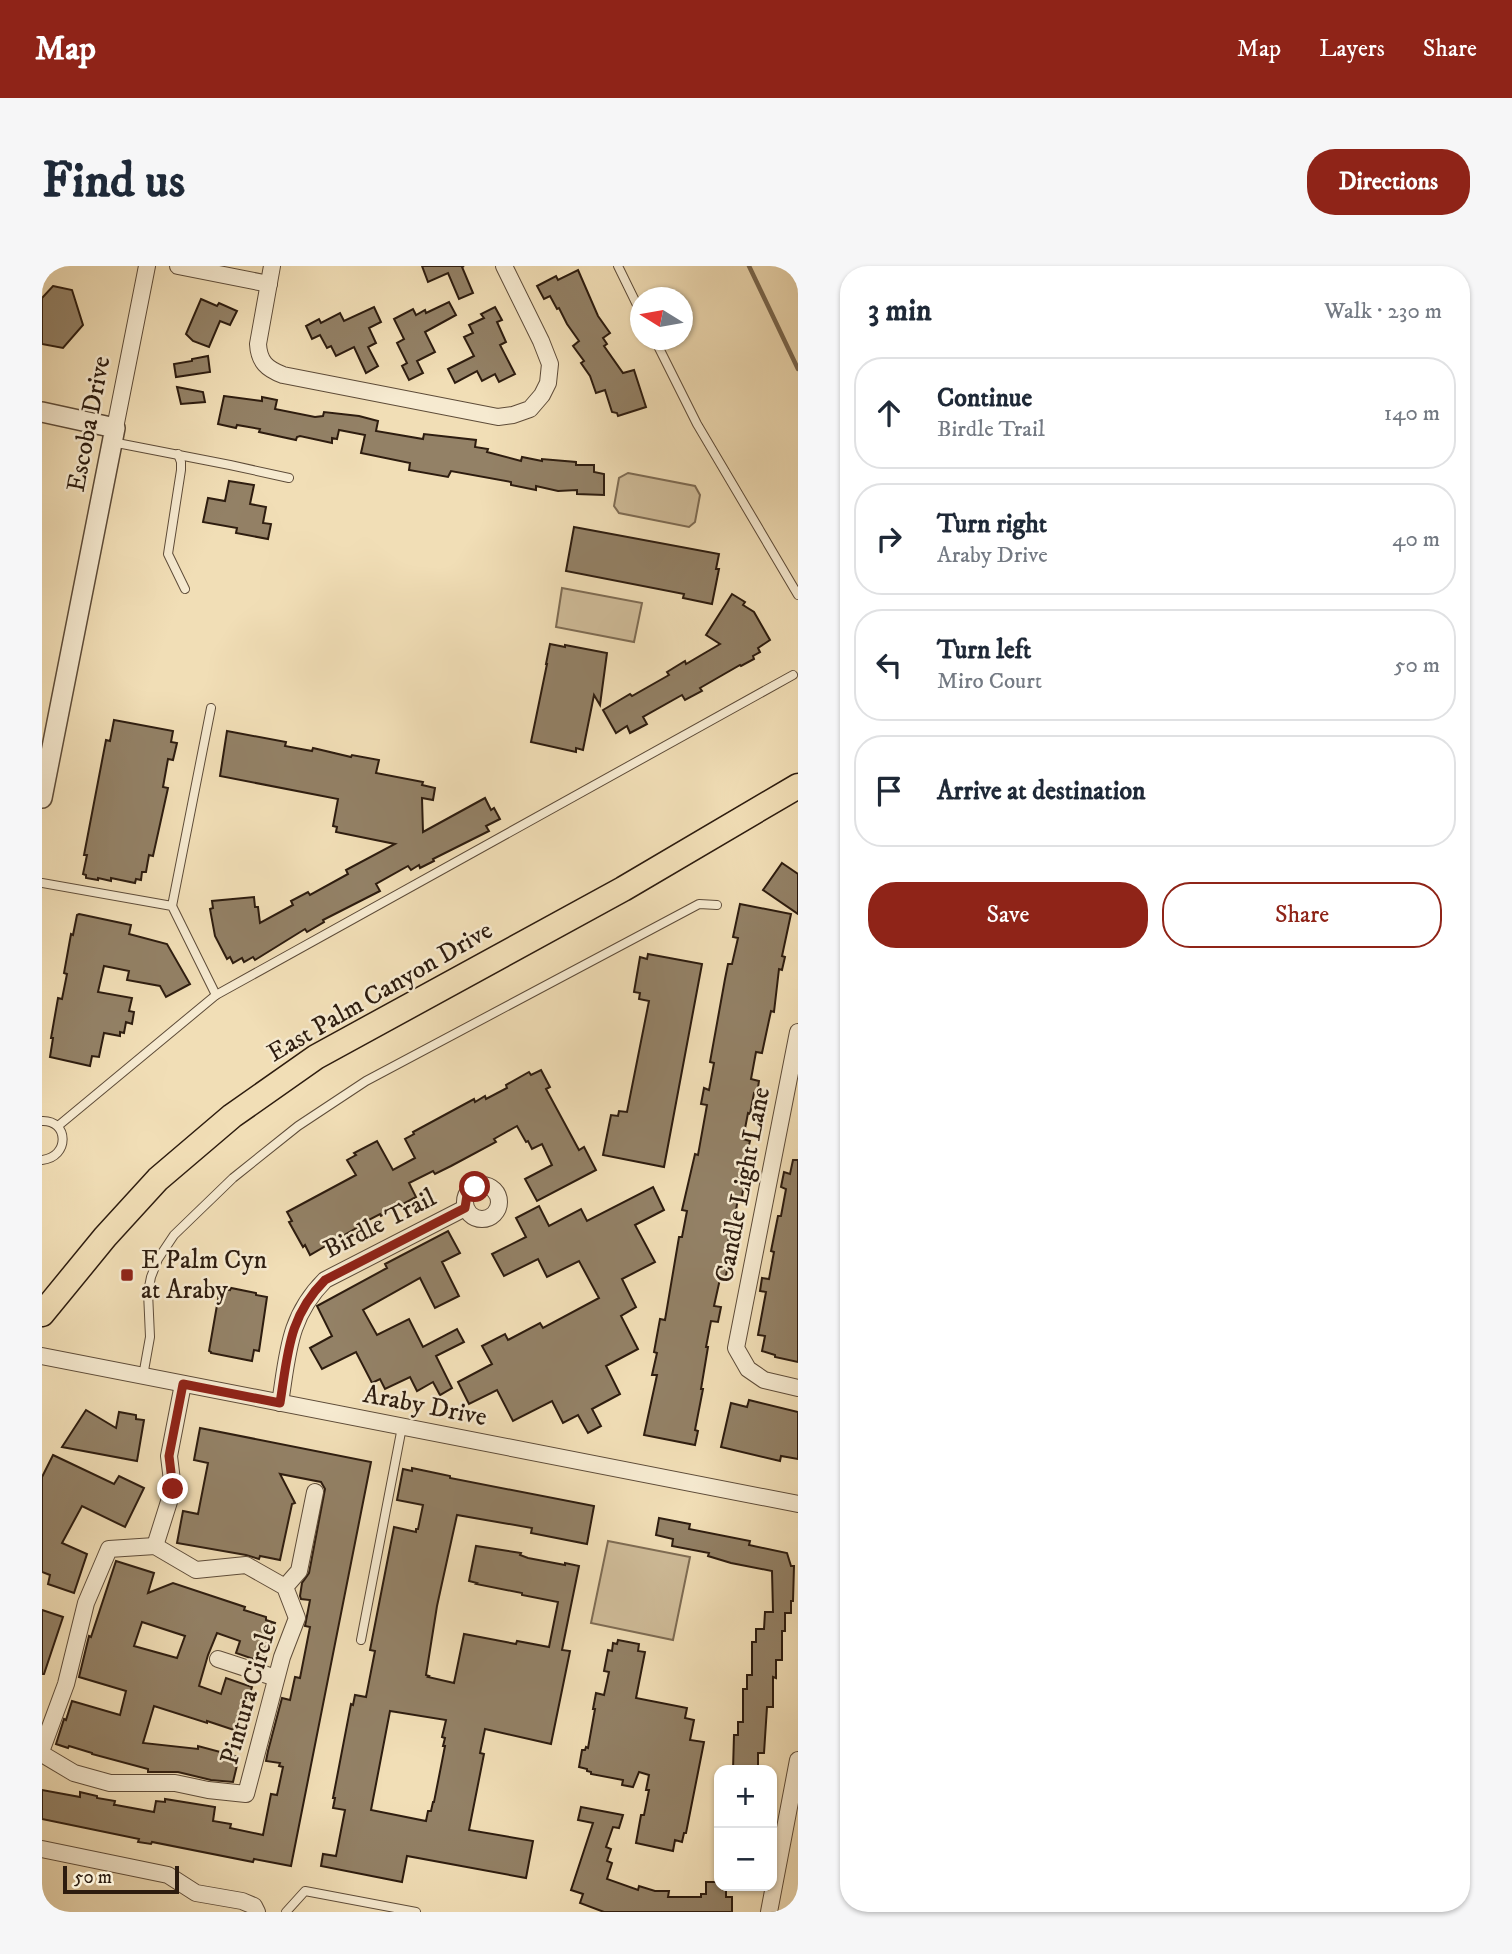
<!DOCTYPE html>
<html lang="en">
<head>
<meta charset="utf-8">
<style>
	body { margin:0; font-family:"IM FELL DW Pica",serif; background:#f6f6f7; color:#1f2937 }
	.controls { position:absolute; right:21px; bottom:21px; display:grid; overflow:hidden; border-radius:14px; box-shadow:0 2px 5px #0004 }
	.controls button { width:63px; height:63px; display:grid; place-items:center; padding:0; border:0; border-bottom:2px solid #e0e1e3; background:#fff; color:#1f2937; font:35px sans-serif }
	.compass { position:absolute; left:588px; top:21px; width:63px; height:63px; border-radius:50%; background:#fff; box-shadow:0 2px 5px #0004; rotate:281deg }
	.scale { position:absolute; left:21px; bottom:18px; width:116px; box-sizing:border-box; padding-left:7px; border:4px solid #2d1c0f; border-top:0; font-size:19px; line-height:24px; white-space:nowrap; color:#2d1c0f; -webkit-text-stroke:5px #f6ead0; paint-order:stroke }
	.stop { position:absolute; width:21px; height:21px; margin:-16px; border:5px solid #8f2418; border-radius:50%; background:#fff }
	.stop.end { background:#8f2418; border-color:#fff; box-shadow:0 2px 7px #0008 }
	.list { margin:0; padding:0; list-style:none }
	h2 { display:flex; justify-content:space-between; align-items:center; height:91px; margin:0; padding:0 28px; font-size:30px }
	h2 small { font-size:23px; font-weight:400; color:#747a83 }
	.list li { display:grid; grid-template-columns:46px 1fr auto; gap:21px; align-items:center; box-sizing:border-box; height:112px; margin:0 14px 14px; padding:0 14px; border:2px solid #e0e1e3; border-radius:28px }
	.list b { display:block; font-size:26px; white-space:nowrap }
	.list p { margin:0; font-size:23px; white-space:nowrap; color:#747a83 }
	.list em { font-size:23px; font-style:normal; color:#747a83 }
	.actions { display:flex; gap:14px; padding:21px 28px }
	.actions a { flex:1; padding:16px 0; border:2px solid #8f2418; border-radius:28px; text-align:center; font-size:24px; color:#8f2418 }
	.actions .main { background:#8f2418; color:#fff }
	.icon { flex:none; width:38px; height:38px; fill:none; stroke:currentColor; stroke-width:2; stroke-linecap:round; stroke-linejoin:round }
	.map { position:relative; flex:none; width:756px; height:1646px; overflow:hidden; border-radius:28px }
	header { display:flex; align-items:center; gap:42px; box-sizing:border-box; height:98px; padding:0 35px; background:#8f2418; color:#fff }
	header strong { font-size:33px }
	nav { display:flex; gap:38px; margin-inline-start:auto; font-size:24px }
	.intro { display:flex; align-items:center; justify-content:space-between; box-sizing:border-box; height:168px; padding:0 42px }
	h1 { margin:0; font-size:49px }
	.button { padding:18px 32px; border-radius:28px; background:#8f2418; color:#fff; font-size:24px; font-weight:700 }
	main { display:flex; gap:42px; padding:0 42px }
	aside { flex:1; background:#fff; border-radius:28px; box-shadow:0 2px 5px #0004 }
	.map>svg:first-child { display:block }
	.green { fill:#d0bd9a; stroke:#7e6c54; stroke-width:2 }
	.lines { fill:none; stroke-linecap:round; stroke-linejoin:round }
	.stream { stroke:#7a6951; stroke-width:4.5 }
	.building { fill:#938166; stroke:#2d1c0f; stroke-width:2; fill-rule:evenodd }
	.service-casing { stroke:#5e4c39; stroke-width:10 }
	.minor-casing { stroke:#5e4c39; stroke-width:18 }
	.tertiary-casing { stroke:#5e4c39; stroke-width:22 }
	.primary-casing { stroke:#2d1c0f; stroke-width:27 }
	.service { stroke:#f6ead0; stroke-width:8 }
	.minor { stroke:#f6ead0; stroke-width:16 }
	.tertiary { stroke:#f6ead0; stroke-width:19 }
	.primary { stroke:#f1deb6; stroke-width:24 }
	.route { stroke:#8f2418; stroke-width:9 }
	.poi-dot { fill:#8f2418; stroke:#f6ead0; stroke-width:2.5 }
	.labels { text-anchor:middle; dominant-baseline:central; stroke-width:5; stroke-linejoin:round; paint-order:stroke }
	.street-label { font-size:26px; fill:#2d1c0f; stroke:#f6ead0 }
	.poi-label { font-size:26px; fill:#2d1c0f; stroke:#f6ead0; text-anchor:start }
</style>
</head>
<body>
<header>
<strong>Map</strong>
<nav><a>Map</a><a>Layers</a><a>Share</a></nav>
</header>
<div class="intro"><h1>Find us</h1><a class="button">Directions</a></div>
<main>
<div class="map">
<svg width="756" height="1646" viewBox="0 0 756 1646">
	<rect width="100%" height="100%" fill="#f1deb6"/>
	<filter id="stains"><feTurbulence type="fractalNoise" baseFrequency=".00286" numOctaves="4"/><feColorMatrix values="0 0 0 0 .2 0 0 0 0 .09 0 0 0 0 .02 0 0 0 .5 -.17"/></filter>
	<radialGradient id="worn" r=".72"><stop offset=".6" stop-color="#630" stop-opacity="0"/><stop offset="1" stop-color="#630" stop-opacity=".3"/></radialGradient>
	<g class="green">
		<polygon points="586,207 653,220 658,229 653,256 647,261 577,247 572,240 577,212"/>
		<polygon points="520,322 600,337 592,376 514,361"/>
		<polygon points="566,1275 648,1291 631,1374 549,1357"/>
	</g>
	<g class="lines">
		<polyline class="stream" points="707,0 756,103"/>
	</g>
	<g class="building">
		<polygon points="380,0 422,0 420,1 431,27 417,33 406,7 386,16"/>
		<polygon points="536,4 556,50 568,67 561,72 565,78 562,80 581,107 592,104 604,141 576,150 575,147 570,146 563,124 554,127 548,110 539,97 542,95 531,80 537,75 525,58 517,42 515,43 508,30 502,33 495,20 514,10 516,14"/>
		<polygon points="11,20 30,24 41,59 21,82 0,78 0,32"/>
		<polygon points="159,33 175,40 177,37 195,45 188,59 178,55 167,81 151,75 144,68"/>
		<polygon points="407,36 414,49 383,66 393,86 375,95 381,107 367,114 360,100 365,97 355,77 362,73 352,53 371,43 374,49 383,44 384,47"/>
		<polygon points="332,41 339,56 327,62 334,77 326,81 336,100 324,107 312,81 294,90 289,80 285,82 278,69 270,73 264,60 277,53 279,57 298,47 302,55"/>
		<polygon points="453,41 460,54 455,56 464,76 458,79 473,108 457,116 453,108 440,115 435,105 413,117 406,103 432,90 422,71 431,67 427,59 442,52 439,48"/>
		<polygon points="166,90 168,106 134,111 132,98 150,95 150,93"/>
		<polygon points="135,121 161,126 163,136 139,138"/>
		<polygon points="182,130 220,135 220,131 235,134 233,143 273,151 281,150 282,146 317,150 336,155 334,165 381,173 382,168 434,174 433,181 446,183 445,186 479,195 480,191 500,195 500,193 534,196 534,199 552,199 552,206 562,208 562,229 535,228 535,224 516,225 494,220 494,224 469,219 469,216 409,205 406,211 367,204 368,197 319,187 323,169 297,164 295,173 290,172 290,177 258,170 255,171 254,174 217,166 218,163 195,159 194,162 176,158"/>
		<polygon points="187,215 212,219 208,238 224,241 221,257 229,258 226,273 194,267 195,262 161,256 166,232 183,235"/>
		<polygon points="532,261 677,288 674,303 677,303 670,338 641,332 642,328 524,305"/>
		<polygon points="690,328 703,336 701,339 712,346 728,374 716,382 718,386 711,390 712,393 699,400 698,399 658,422 660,425 643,434 640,429 601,451 605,458 588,467 585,460 574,467 561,444 588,428 590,430 627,409 625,406 643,395 644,398 678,378 664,369"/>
		<polygon points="508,378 523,381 523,379 565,387 558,439 552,429 541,484 534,482 534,486 489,476 505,398 504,398"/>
		<polygon points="72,454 131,465 129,476 135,477 131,494 126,493 121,521 126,522 111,590 107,589 104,606 100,606 99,614 94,613 93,617 69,612 69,615 56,612 56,614 44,612 44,609 41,608 45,589 42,589 64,474 68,475"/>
		<polygon points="185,465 244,476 243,480 270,485 271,482 309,491 310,489 337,494 334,507 381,516 380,519 393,522 391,534 380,532 381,566 443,532 449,544 452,542 458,553 444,560 447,565 391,593 392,595 378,602 377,599 369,604 366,600 334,618 338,625 281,654 282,656 265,666 263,663 213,694 211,691 202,696 200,692 191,697 188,691 185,693 173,670 168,643 171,642 170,635 212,631 213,641 216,641 218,657 251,639 249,635 266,626 268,629 306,608 304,604 353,578 294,566 295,561 291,560 296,533 178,510"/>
		<polygon points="740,597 756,608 756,648 721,624"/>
		<polygon points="698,638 749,648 740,690 743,691 740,704 737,703 732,746 729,745 720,787 714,786 709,813 717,815 715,828 712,827 708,848 706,847 701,873 708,875 698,916 702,917 700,931 696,931 690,973 687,972 682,999 686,1000 683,1014 678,1013 672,1040 679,1041 676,1056 669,1055 664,1081 666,1081 659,1123 661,1123 653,1164 656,1165 653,1179 602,1169 615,1109 610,1109 615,1087 612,1086 618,1053 623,1054 637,971 640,971 645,945 640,944 653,888 656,889 665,839 659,838 662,822 667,824 672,797 668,796 683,713 686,698 690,698 696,672 691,671"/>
		<polygon points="37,648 89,659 87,668 125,678 148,718 124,731 118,720 85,714 87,705 62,700 56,726 90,732 87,745 92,746 90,758 84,756 82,767 78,766 78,770 62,767 57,791 50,790 48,800 8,791 11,772 9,772 16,732 20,733 25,708 22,707 29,668 31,669 35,649"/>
		<polygon points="606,688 660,698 622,901 561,889 569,849 576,850 577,845 585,846 607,735 597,733 598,727 592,726 598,691 605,693"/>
		<polygon points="499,804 508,821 504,823 537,884 542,881 554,904 495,935 483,913 510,899 500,878 490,883 486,875 484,876 475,860 452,873 454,876 409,900 393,908 391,905 367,917 374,931 339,950 338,948 315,960 316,961 268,989 263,979 261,981 247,956 250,955 245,946 314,909 305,894 314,889 312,887 335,875 351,904 373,892 363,873 372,868 371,866 432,833 433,836 443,830 444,833 465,822 464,819 487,806 489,809"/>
		<polygon points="751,894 756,894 756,1096 733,1091 733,1089 720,1085 723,1070 716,1069 724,1026 718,1025 720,1012 727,1013 732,986 729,985 736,950 739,950 744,923 739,921 742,906 748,908"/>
		<polygon points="611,921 622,944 593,959 613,996 580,1013 594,1041 579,1050 596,1083 564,1100 578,1128 550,1143 559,1160 546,1167 536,1149 521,1157 510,1135 471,1155 455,1124 427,1138 416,1116 450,1098 440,1080 463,1068 466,1074 498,1057 501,1062 557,1032 537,995 505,1011 496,993 462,1010 450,988 484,971 474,952 497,940 507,960 539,943 545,955"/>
		<polygon points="406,965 418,987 400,996 417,1030 393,1042 378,1012 321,1044 335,1069 367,1053 381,1081 415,1063 422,1076 394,1090 410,1122 398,1129 391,1116 375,1125 368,1111 343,1123 338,1113 330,1117 314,1086 280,1103 268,1082 290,1070 275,1040 345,1002 343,998"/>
		<polygon points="178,1022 188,1024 189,1022 214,1027 214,1029 225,1031 217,1085 212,1084 210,1095 169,1087 169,1086 167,1085"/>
		<polygon points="707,1134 756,1146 756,1193 739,1190 738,1195 679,1181 689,1137 705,1141"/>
		<polygon points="44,1144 74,1162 77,1146 94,1149 94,1153 102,1154 95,1195 20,1181"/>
		<polygon points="158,1162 329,1196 249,1600 212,1593 211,1596 110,1576 109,1578 96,1576 97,1573 0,1553 0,1524 38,1531 38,1526 55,1530 55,1532 73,1535 72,1539 74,1539 112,1546 114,1535 123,1536 123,1533 173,1541 171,1555 189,1558 188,1562 221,1569 229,1528 235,1529 241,1501 237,1500 238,1497 224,1495 226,1485 240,1432 248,1434 253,1411 258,1412 268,1361 263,1360 268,1334 259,1333 258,1330 260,1317 267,1307 283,1223 279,1216 238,1208 253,1237 250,1238 238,1294 218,1290 217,1293 204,1289 135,1277 141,1245 156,1248 166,1197 152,1194"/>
		<polygon points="11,1189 72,1218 77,1210 102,1222 83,1261 40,1240 20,1277 45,1288 32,1327 6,1318 8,1309 0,1306 0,1211"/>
		<path d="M370 1202 408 1210V1212L552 1240 545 1278 489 1267 490 1262 415 1249 395 1340 384 1409 387 1410 386 1411 412 1417 422 1368 474 1378 475 1375 507 1381 516 1336 480 1329V1327L434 1318 435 1317 427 1315 434 1280 479 1287 478 1289 486 1292 523 1299V1297L537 1300 520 1384 528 1385 509 1478 443 1463 438 1487 442 1488 427 1564 491 1575 484 1612 365 1590 360 1616 279 1600 281 1588 294 1590 303 1544 291 1542 293 1532H291L309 1438 311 1439 313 1429 324 1431 333 1385 328 1384 352 1261 374 1266V1263H376L381 1239 355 1234 361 1203 370 1205ZM348 1445 404 1454 400 1471 403 1472 401 1480H403L392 1536H391L389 1545H386L384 1555 329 1544Z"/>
		<polygon points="617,1252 648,1258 647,1263 708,1275 707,1279 745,1287 749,1300 752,1300 751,1335 749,1335 749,1347 743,1347 743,1365 740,1365 740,1394 734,1394 734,1412 731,1411 731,1441 725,1441 722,1487 716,1487 716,1504 691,1504 692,1469 696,1469 696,1456 701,1456 701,1423 705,1423 705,1409 710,1409 710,1376 714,1376 714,1363 722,1363 723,1346 731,1346 730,1305 689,1297 666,1290 667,1287 630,1280 631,1273 614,1269"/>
		<path d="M74 1295 112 1307 106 1327 131 1317 203 1341 202 1344 224 1351V1354L233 1357 220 1396 194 1387 198 1375 175 1367 166 1389 157 1420 179 1428 184 1412 210 1421 195 1465 165 1455V1457L112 1440 101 1477 156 1483V1480L197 1491 191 1516 169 1514 136 1506H106V1503L50 1488V1487L27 1480 26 1482 14 1478 22 1453 24 1454 30 1435 78 1449 84 1425 37 1411 47 1370 49 1371ZM100 1356 143 1370 135 1392 92 1380Z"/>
		<polygon points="0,1344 21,1351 2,1408 0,1408"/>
		<polygon points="576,1374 597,1378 596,1385 603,1386 594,1432 645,1442 643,1452 652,1454 648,1474 662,1476 644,1567 642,1567 640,1576 633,1574 631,1585 594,1577 599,1549 602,1549 607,1524 604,1524 607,1509 597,1506 591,1521 580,1519 581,1514 549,1508 549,1506 545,1505 545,1503 537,1501 540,1484 543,1484 544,1481 546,1482 553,1443 551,1443 554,1427 562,1429 567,1406 562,1405 566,1384 570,1385 571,1377 575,1378"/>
		<polygon points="539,1541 581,1549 577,1562 571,1561 564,1581 569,1583 565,1595 570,1597 565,1613 596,1624 597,1620 613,1625 627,1625 626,1631 659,1631 659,1628 664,1628 664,1616 677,1616 677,1620 684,1620 684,1631 690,1631 690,1646 562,1646 538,1637 541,1628 529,1624 551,1557 536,1554"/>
	</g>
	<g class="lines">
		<defs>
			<g id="service">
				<polyline points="576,0 598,45"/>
				<polyline points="613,74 655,158 756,329"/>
				<polyline points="70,176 188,199 247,212"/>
				<polyline points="136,188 139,196 139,204 126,288 143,323"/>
				<polyline points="0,617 130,640 174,729 751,409"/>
				<polyline points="130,640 169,442"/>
				<path d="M0 855C27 854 28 891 0 894"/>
				<polyline points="16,860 174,729"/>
				<polyline points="101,1110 108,1071 106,1026 109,1011 116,993 132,969 191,912 256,860 324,815 657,638 675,639"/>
				<polyline points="319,1374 360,1161"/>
				<polyline points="244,1646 263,1625 374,1646"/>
			</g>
			<g id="minor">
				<polyline points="136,0 227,18"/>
				<path d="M230 0 216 78C217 96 225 103 241 109L456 151 471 149 488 143 500 129 506 117 508 98 499 75 462 0"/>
				<polyline points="73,162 105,0"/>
				<polyline points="756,766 694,1082 706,1103 722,1114 756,1122"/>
				<circle cx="440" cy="936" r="17"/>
				<polyline points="0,1090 756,1238"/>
				<path d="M238 1137C246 1088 246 1051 283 1014L423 942"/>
				<polyline points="113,1280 131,1223 127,1190 141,1118"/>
				<polyline points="243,1321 257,1305 273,1226"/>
				<polyline points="176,1393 234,1412"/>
				<polyline points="0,1483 24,1418 44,1337 67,1283 113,1280 154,1304 204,1299 243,1321 255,1352 240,1391 204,1528 166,1524 133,1517 68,1517 32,1507 0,1488"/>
				<polyline points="0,1583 126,1609 154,1627 200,1635 212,1640 215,1646"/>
				<polyline points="727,1646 756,1494"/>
			</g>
			<polyline id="tertiary" points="0,146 73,162 0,532"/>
			<polyline id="primary" points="0,1048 63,971 116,913 190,850 274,791 581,623 756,520"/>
		</defs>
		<use href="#service" class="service-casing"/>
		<use href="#minor" class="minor-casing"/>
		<use href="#tertiary" class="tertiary-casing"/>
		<use href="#primary" class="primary-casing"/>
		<use href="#service" class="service"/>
		<use href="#minor" class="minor"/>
		<use href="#tertiary" class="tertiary"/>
		<use href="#primary" class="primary"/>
	</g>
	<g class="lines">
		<path class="route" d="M131 1223 127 1190 141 1118 238 1137C246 1088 246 1051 283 1014L423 942 425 929 433 921"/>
	</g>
	<rect class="poi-dot" x="78" y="1002" width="14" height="14" rx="3.5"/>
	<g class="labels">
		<g class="street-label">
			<text transform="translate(47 158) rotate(-79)">Escoba Drive</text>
			<text transform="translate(338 726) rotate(-30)">East Palm Canyon Drive</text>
			<text transform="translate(701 919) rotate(-79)">Candle Light Lane</text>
			<text transform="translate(338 958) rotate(-27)">Birdle Trail</text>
			<text transform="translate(383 1140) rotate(11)">Araby Drive</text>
			<text transform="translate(207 1428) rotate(-74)">Pintura Circle</text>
		</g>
		<g class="poi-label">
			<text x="99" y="994">E Palm Cyn<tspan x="99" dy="30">at Araby</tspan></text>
		</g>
	</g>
	<rect width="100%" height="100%" filter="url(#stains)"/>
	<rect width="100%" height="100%" fill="url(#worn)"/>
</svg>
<div class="controls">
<button>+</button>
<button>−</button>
</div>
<svg class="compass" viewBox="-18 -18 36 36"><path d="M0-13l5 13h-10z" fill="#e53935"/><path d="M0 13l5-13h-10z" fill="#747a83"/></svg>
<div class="scale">50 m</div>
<div class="stop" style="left:433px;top:921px"></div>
<div class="stop end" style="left:131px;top:1223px"></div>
</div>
<aside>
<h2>3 min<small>Walk · 230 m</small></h2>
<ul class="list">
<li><svg class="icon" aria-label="ahead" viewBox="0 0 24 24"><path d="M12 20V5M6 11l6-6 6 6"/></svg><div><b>Continue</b><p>Birdle Trail</p></div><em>140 m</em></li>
<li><svg class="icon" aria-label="right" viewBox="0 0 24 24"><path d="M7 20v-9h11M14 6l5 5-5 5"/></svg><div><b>Turn right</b><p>Araby Drive</p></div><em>40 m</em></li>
<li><svg class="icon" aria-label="left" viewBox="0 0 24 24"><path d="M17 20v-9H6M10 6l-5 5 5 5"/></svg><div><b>Turn left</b><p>Miro Court</p></div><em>50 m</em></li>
<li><svg class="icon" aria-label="arrive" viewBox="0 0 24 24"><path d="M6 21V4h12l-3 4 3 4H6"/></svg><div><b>Arrive at destination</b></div></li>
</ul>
<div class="actions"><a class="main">Save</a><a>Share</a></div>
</aside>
</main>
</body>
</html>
